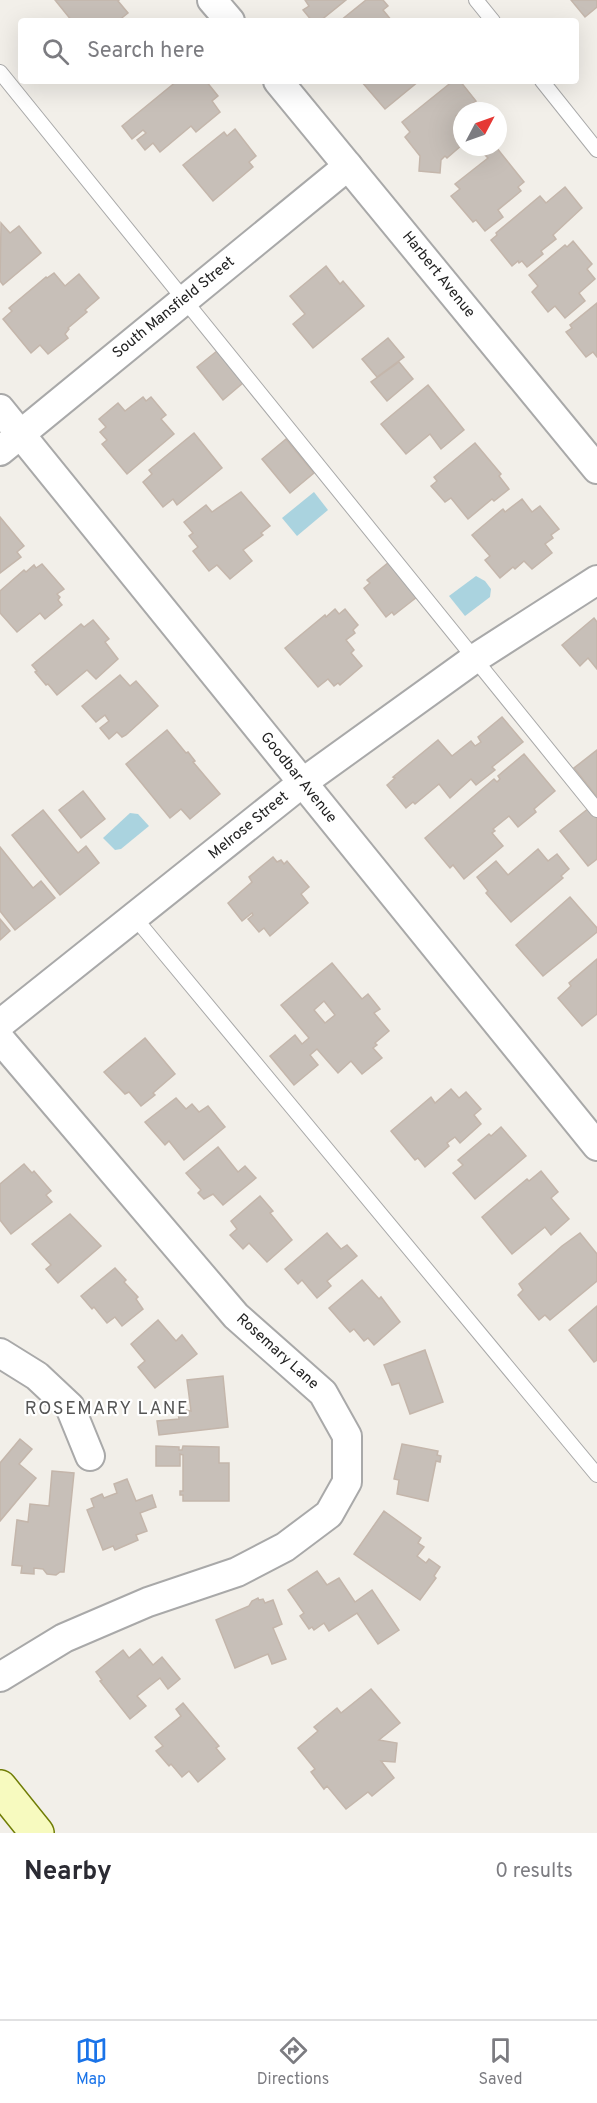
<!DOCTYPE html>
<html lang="en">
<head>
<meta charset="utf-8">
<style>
	body { margin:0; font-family:Overpass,sans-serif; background:#f2f2f3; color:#2b2b33 }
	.compass { position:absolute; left:453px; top:102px; width:54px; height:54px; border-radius:50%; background:#fff; box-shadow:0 6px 24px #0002; rotate:49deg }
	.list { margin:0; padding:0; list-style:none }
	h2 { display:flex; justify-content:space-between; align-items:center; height:78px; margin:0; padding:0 24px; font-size:26px }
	h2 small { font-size:20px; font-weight:400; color:#7c7c81 }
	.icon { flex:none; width:33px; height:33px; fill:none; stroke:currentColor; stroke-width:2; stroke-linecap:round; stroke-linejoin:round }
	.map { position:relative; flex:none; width:597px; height:1833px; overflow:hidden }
	.search { position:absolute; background:#fff; box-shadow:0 6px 24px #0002; left:18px; right:18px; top:18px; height:66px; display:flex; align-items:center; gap:15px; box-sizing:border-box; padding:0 21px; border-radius:6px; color:#7c7c81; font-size:22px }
	.sheet { height:186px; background:#fff }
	nav { display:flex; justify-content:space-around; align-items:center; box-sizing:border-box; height:84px; border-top:2px solid #e1e1e2; background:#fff; font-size:16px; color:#7c7c81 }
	nav a { display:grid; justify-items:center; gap:3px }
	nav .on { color:#1a73e8 }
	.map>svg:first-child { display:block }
	.water { fill:#aad3df }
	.building { fill:#c7bfb8; stroke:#c4b6ab; stroke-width:1.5; fill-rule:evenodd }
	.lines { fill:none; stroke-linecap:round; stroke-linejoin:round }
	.lane-casing { stroke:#a9a9a9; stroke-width:16 }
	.street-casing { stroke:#a9a9a9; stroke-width:32 }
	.secondary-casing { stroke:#707d05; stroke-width:36 }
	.lane { stroke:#fff; stroke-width:14 }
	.street { stroke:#fff; stroke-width:28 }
	.secondary { stroke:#f7fabf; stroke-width:33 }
	.labels { text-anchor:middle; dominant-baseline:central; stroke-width:4.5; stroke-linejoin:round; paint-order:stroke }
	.street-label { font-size:15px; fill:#222; stroke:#fff }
	.quarter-label { font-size:18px; letter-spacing:1.5px; fill:#555; stroke:#fff }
</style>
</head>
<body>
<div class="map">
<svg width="597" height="1833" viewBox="0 0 597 1833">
	<rect width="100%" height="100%" fill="#f2efe9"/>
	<g class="water">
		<polygon points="314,492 328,510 297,536 282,518"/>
		<polygon points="476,576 485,581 491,589 490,597 465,616 449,596"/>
		<polygon points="130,813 138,814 149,826 121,849 115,850 103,838"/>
	</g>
	<g class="building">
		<polygon points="55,0 119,0 118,1 128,13 118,21 72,21"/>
		<polygon points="305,0 346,0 320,21 312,21 303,10 309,6"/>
		<polygon points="366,0 383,0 388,6 383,10 392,21 340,21"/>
		<polygon points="571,0 597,0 597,7 585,17"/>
		<polygon points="177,81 206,81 218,96 212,101 220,112 196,132 191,126 160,152 153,143 145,150 137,140 146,133 143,130 132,139 122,126"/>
		<polygon points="361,81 419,81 385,109"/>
		<polygon points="453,81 460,81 476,101 456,116 462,124 462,145 447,158 445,156 441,160 440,173 419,171 420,156 405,137 410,132 402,122"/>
		<polygon points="235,129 256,156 249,162 253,167 213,201 183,165 224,132 227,136"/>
		<polygon points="496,147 524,182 518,187 521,191 498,210 503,217 485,231 476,220 473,222 451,196 460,189 455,184 488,158 485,155"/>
		<polygon points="565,187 582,208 553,235 556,239 541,251 543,254 527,267 522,261 519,263 518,261 512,266 491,240 497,235 496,233 540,196 546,203"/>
		<polygon points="1,223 10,233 19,226 41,253 3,285 0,281"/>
		<polygon points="573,241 592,264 587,269 595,279 579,293 585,301 565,318 555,306 548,312 532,292 538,286 529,275 565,245 567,247"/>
		<polygon points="326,266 340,284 343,281 364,306 313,348 293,324 305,314 290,296"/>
		<polygon points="54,273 65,286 79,274 99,298 85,310 87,312 68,328 69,329 65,334 68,338 48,354 40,345 31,353 3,319 12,311 9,308 46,277 47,278"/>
		<polygon points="597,303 597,357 593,352 586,357 566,332 572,328 570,325"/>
		<polygon points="388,338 404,357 377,377 362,359"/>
		<polygon points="217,351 243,383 223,400 197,367"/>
		<polygon points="399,362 413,379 387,401 371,382"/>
		<polygon points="428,385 464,430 441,449 430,434 406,454 381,424"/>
		<polygon points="143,397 146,401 151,397 166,415 161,419 174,434 127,474 102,444 107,440 100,432 106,427 99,419 118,403 125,411"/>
		<polygon points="194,433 222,468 177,505 173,499 163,507 143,482 152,474 149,470"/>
		<polygon points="286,439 314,473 290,493 262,459"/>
		<polygon points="475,443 501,474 499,476 509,489 494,501 492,499 468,519 451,498 445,502 431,486 437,481 434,477"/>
		<polygon points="241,492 270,526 261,533 263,535 243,550 252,561 230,579 217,565 209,571 193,551 198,547 189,536 193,533 184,522 206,505 212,512"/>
		<polygon points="522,499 532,512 540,506 559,529 551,535 553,538 545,544 552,553 532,569 524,561 515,569 513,567 500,578 485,560 490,556 472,535 503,509 505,512"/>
		<polygon points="0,517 24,546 17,552 21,557 0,573"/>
		<polygon points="389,562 417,597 394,615 392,612 386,617 364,588 370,583 367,580"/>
		<polygon points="42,564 64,589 57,594 60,597 58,600 62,605 45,619 40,613 17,632 0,613 0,591 24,570 26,572 34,565 36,568"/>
		<polygon points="335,609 339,614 345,609 358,625 353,630 355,633 346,640 354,650 351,653 362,666 340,685 338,683 334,686 328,679 318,687 285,648 325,615 326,617"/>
		<polygon points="594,618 597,622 597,669 588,658 580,666 562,645"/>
		<polygon points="93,620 109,639 105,642 118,659 96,679 87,670 57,695 48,684 46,685 35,672 37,671 32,665 81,624 84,627"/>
		<polygon points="120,675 130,686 136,681 158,706 126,735 122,737 117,732 109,739 100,728 109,721 105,715 96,722 82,706"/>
		<polygon points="502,717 523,742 492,767 495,770 476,785 471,779 450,798 439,784 415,804 413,802 406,808 387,785 395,778 393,777 438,740 452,756 471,741 475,746 481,742 478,737"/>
		<polygon points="167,730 186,753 188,752 195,761 193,762 220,794 190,819 181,809 170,818 126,764"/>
		<polygon points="597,750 597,797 574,768"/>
		<polygon points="524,754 555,791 534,809 536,812 518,827 509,816 493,829 495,831 492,833 503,846 464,879 453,865 450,868 425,838 494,779 497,782 500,779 498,776"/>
		<polygon points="83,791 105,819 81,838 59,810"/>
		<polygon points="589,808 597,818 597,859 588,866 560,831"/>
		<polygon points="43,810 78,853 86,846 99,863 60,895 12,835"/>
		<polygon points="0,847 33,888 41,881 55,898 15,930 0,911"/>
		<polygon points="538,849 548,861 557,854 569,869 561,876 563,878 511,922 486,893 488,891 477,877 496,861 508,875"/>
		<polygon points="273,857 277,862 281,860 284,864 287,861 309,887 301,894 308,903 270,936 264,928 259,932 248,919 253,915 252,913 242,921 228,903 252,882 249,877"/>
		<polygon points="570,897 597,928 597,932 543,976 516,945"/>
		<polygon points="0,919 10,931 0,940"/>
		<polygon points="597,959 597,1014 582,1026 558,998 571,986 569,983"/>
		<path d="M332 963 362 999 368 994 380 1009 374 1013 389 1031 375 1043 377 1045 373 1048 382 1058 362 1074 351 1061 338 1073 317 1049 310 1055 318 1065 294 1085 270 1056 295 1035 302 1044 309 1038 281 1005ZM324 1001 335 1015 325 1023 314 1010Z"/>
		<polygon points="145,1038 175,1074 153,1093 155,1095 141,1106 129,1092 125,1094 104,1072"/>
		<polygon points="451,1089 459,1098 466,1092 481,1109 474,1115 481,1124 460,1143 455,1137 447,1143 449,1146 425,1167 418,1158 415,1160 391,1131 431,1097 435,1103"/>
		<polygon points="176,1098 186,1109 192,1104 199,1112 208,1106 225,1127 184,1160 169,1141 165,1145 145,1122"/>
		<polygon points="501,1127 526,1156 475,1199 453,1173 463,1165 458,1160 489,1134 491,1136"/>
		<polygon points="218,1147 238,1172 245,1166 256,1178 223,1205 213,1194 204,1199 198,1193 201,1190 186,1173"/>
		<polygon points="24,1164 32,1173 34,1171 51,1191 46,1195 52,1202 11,1234 0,1220 0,1184"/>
		<polygon points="541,1171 558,1192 551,1198 569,1219 551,1235 545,1227 512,1254 482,1217 527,1179 529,1181"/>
		<polygon points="260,1196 273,1211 270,1213 292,1240 267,1262 249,1243 243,1249 230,1235 237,1229 231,1221"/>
		<polygon points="70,1214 101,1246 58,1283 46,1269 51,1265 32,1244"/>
		<polygon points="327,1233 341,1249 347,1245 357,1256 327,1281 331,1286 317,1298 302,1280 298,1284 285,1269"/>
		<polygon points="580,1233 597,1254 597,1281 550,1320 545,1315 539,1320 518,1295 523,1290 519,1284 562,1246"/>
		<polygon points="115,1268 126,1280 124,1282 138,1297 136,1299 143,1309 122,1326 115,1317 107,1323 94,1307 92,1309 81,1296"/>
		<polygon points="362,1280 379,1299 381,1297 400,1322 374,1345 368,1338 364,1341 354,1329 350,1332 329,1308"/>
		<polygon points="597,1306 597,1360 594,1362 569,1330"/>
		<polygon points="158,1320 176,1341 182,1335 197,1354 155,1388 138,1367 145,1361 131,1344"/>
		<polygon points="425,1350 443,1402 410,1414 399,1383 392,1385 384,1365"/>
		<polygon points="223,1376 228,1427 159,1435 157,1421 179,1419 178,1413 182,1412 181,1409 191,1411 187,1380"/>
		<polygon points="20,1439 32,1449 19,1464 36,1478 0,1521 0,1463"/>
		<polygon points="402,1444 438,1451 437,1455 441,1456 440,1462 436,1461 428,1501 397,1494 399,1480 394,1479"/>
		<polygon points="156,1446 179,1447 179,1450 182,1450 183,1446 219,1447 219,1463 229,1463 229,1501 183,1501 183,1495 180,1495 180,1491 183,1491 183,1455 180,1454 180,1466 156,1466"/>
		<polygon points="52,1471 74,1473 64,1572 60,1572 56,1575 47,1574 43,1569 34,1568 34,1574 21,1573 22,1566 12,1565 17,1520 28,1522 30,1504 49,1506"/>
		<polygon points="127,1479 136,1501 152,1495 156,1507 140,1513 147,1531 136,1535 138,1540 115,1550 113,1546 103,1550 87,1510 94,1507 91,1499 102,1494 104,1498 117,1493 114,1484"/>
		<polygon points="384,1511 421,1538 418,1543 424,1547 417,1556 426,1563 429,1559 440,1567 434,1576 436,1578 420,1600 354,1554"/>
		<polygon points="317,1571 327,1585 339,1578 355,1602 372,1590 399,1630 378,1644 357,1613 329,1631 324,1623 314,1630 312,1627 309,1629 300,1616 304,1613 288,1590"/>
		<polygon points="258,1598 259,1600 263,1599 265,1603 273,1600 282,1624 273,1628 286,1659 272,1664 268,1654 235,1668 216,1620 249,1606 252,1601"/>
		<polygon points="140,1649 153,1665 162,1657 180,1679 168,1689 160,1678 137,1696 146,1706 130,1719 100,1681 102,1680 96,1672 123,1650 129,1658"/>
		<polygon points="371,1689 400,1723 379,1740 397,1743 395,1762 381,1761 394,1778 372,1796 368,1792 346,1809 327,1786 324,1789 311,1772 315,1769 298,1748 318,1731 314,1727 337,1708 341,1713"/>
		<polygon points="183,1703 219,1746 216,1748 225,1759 198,1782 189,1771 182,1777 171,1764 169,1766 156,1751 163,1746 155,1737 181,1716 176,1709"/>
	</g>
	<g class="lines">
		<defs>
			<g id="lane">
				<polyline points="476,0 493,21"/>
				<polyline points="0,72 597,810"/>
				<polyline points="542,81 597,150"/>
				<polyline points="135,918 597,1475"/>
			</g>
			<g id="street">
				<polyline points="212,0 230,21"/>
				<polyline points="278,81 597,469"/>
				<polyline points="0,409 597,1146"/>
				<polyline points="0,451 348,166"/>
				<polyline points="0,1024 302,783 474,659 597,580"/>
				<polyline points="0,1039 236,1316 323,1393 347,1436 347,1482 329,1514 285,1547 237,1572 148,1602 64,1638 0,1677"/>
				<polyline points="0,1353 37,1376 70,1407 90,1456"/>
			</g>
			<polyline id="secondary" points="0,1787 37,1833"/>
		</defs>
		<use href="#lane" class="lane-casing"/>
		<use href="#street" class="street-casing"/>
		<use href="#secondary" class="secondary-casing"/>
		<use href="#lane" class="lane"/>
		<use href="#street" class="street"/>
		<use href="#secondary" class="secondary"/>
	</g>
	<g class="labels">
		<g class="street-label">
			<text transform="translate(438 275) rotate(51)">Harbert Avenue</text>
			<text transform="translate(174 308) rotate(-39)">South Mansfield Street</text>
			<text transform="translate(298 778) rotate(51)">Goodbar Avenue</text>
			<text transform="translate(249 826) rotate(-39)">Melrose Street</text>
			<text transform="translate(277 1352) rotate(42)">Rosemary Lane</text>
		</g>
		<g class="quarter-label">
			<text x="107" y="1409">ROSEMARY LANE</text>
		</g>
	</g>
</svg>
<svg class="compass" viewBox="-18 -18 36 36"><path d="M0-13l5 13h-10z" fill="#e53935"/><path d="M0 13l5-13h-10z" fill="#7c7c81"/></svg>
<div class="search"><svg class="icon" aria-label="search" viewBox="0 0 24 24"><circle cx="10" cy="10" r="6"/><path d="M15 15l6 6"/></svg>Search here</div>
</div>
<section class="sheet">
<h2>Nearby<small>0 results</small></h2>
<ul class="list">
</ul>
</section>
<nav>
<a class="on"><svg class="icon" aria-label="map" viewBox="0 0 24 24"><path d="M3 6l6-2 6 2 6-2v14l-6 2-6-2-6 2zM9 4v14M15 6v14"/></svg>Map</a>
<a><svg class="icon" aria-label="directions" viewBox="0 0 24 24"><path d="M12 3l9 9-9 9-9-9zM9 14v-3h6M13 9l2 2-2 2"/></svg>Directions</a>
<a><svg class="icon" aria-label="saved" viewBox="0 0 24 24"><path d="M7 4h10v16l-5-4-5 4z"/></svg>Saved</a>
</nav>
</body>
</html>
